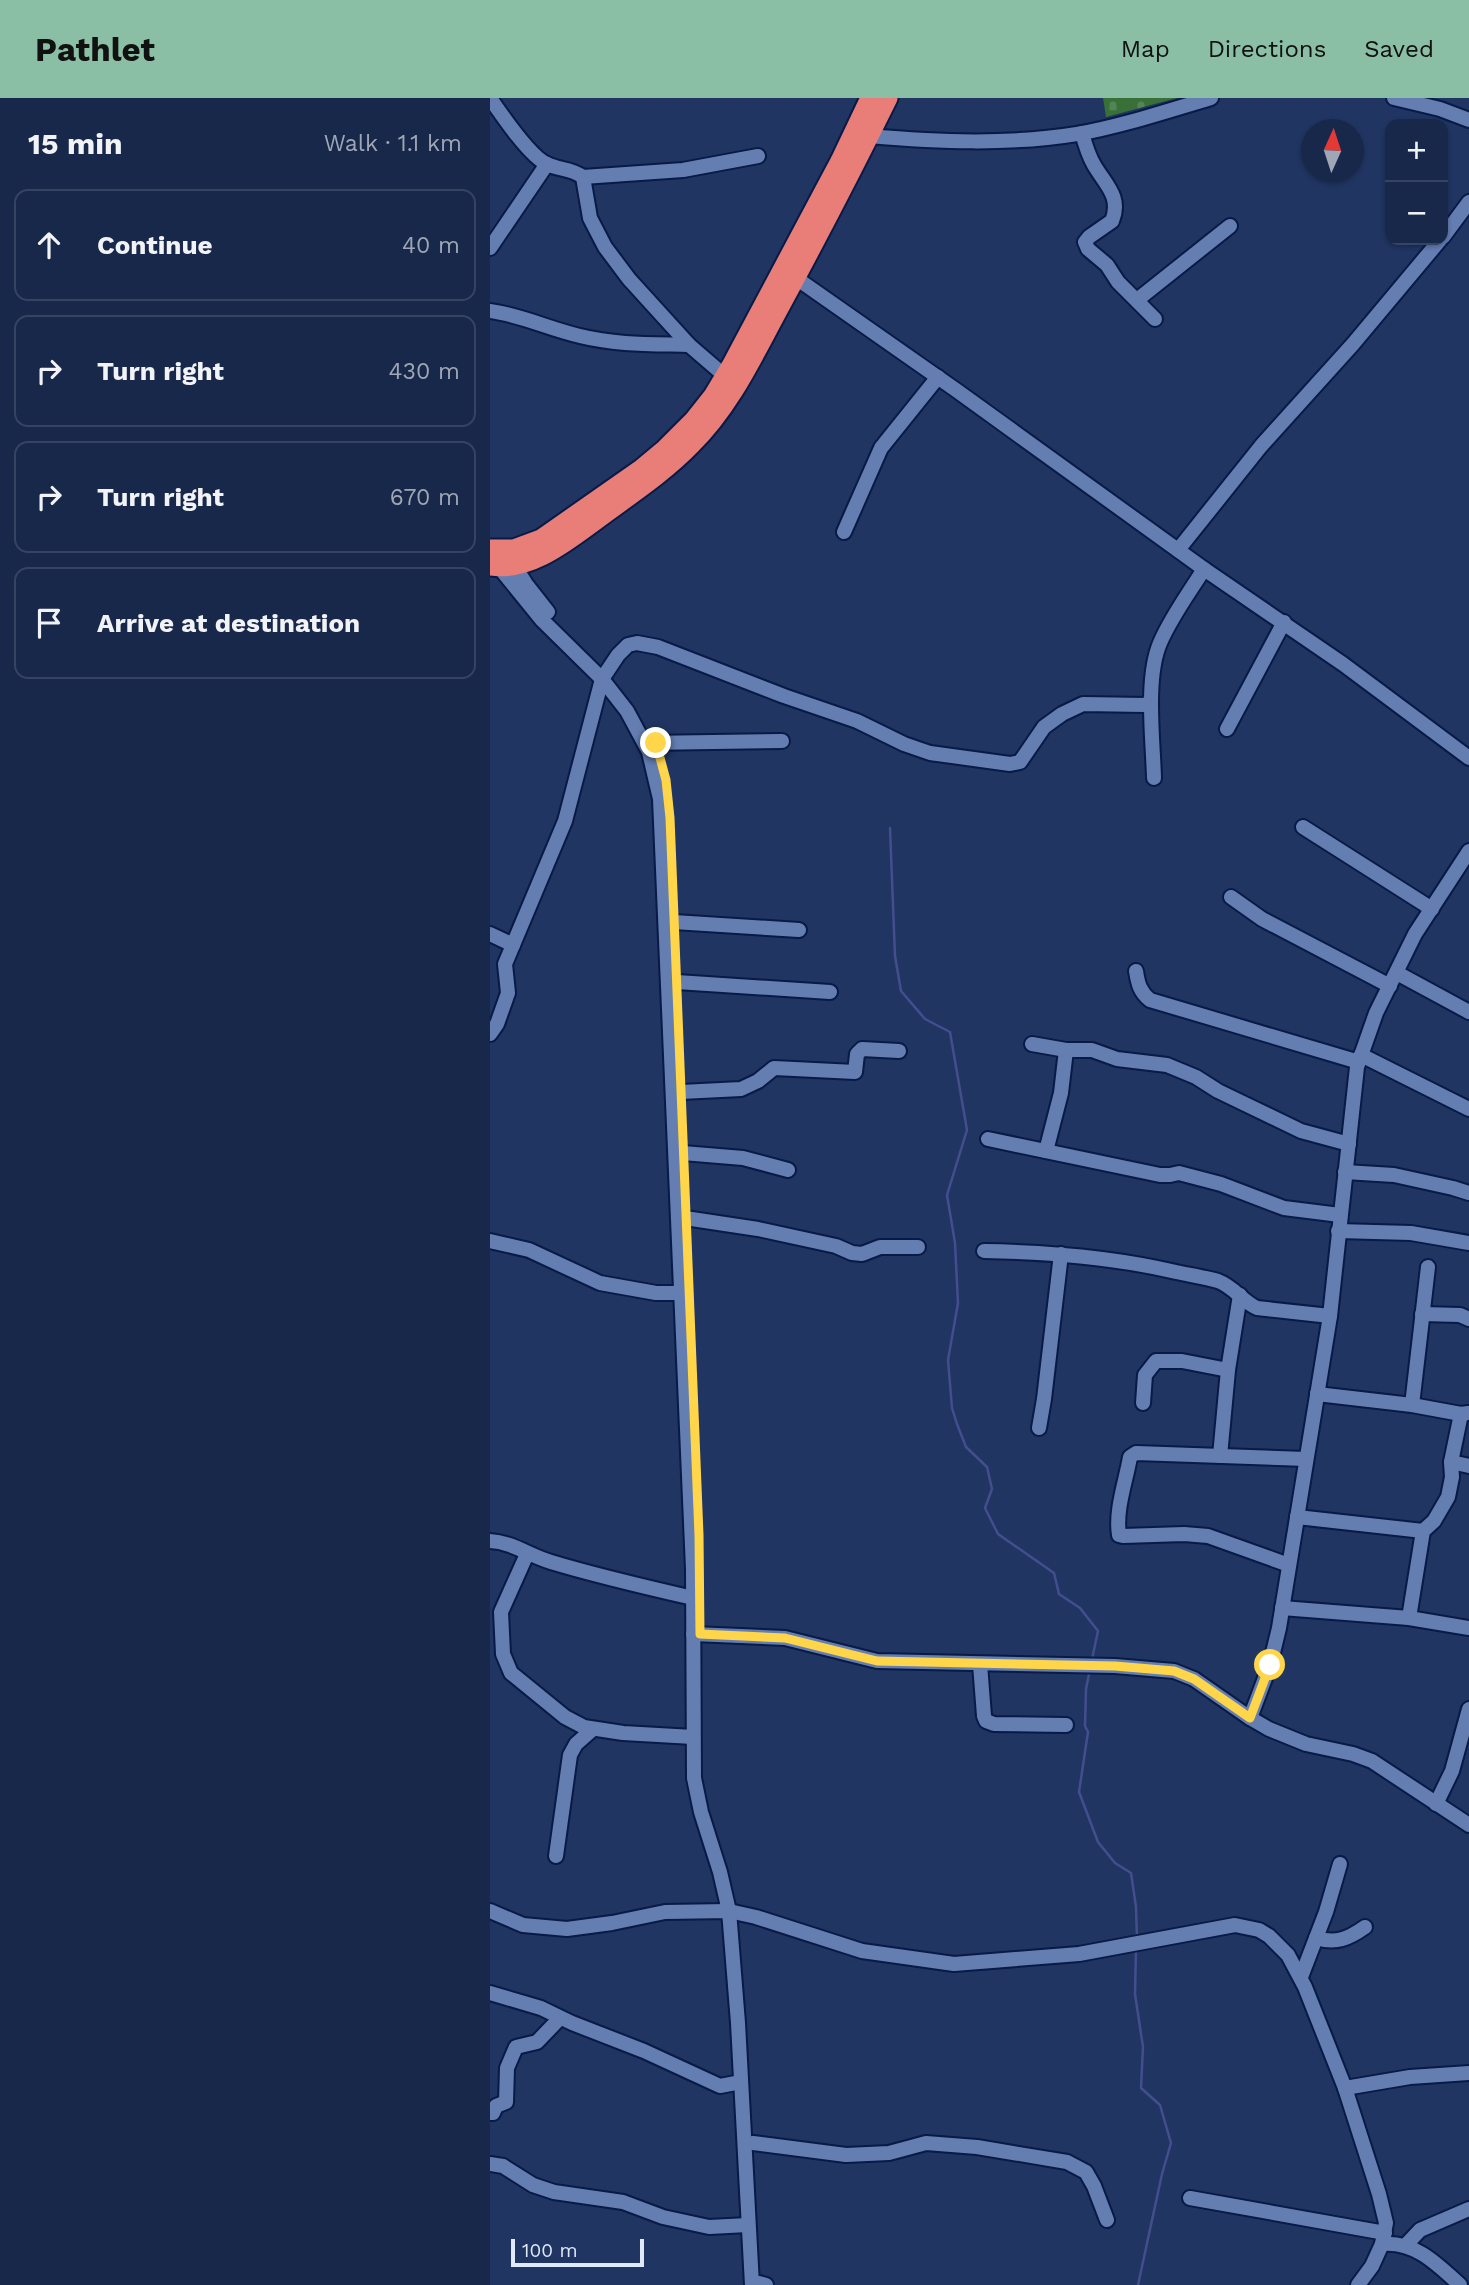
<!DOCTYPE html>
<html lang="en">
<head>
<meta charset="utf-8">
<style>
	body { margin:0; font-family:"Work Sans",sans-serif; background:#213051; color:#f1f3f6 }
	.controls { position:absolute; right:21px; top:21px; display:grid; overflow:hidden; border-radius:14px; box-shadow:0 2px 5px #0004 }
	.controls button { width:63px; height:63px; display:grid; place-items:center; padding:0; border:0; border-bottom:2px solid #364462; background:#18284a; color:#f1f3f6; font:35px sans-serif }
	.compass { position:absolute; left:811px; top:21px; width:63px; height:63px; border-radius:50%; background:#18284a; box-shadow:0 2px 5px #0004; rotate:3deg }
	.scale { position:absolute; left:21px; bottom:18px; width:133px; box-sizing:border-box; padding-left:7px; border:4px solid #e0e9fa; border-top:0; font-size:19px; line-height:24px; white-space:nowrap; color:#e0e9fa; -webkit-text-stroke:5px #203562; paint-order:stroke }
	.stop { position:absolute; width:21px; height:21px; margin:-16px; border:5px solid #ffd54a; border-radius:50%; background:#fff }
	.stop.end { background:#ffd54a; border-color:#fff; box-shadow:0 2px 7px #0008 }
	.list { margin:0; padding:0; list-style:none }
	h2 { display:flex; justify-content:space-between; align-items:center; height:91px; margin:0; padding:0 28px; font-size:30px }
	h2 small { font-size:23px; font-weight:400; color:#9fa6b5 }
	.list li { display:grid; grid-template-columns:46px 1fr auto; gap:21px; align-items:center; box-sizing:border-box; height:112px; margin:0 14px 14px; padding:0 14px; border:2px solid #364462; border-radius:14px }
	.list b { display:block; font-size:26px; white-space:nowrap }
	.list em { font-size:23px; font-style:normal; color:#9fa6b5 }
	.icon { flex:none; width:38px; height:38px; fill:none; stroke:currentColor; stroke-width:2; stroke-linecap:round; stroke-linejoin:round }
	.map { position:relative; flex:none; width:979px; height:2187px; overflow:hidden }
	header { display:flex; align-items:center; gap:42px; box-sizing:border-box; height:98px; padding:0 35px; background:#8abfa5; color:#111 }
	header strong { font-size:33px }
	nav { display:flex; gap:38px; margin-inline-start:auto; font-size:24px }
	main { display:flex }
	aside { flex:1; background:#18284a }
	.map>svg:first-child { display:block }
	.cemetery { fill:url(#cemetery-stones) }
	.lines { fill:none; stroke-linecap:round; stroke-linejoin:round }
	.stream { stroke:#434e8f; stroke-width:2.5 }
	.minor-casing { stroke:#081a46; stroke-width:18 }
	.highway-casing { stroke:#081a46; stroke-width:23 }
	.minor { stroke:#647eb2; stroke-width:14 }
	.highway { stroke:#e97d78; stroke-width:19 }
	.route { stroke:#ffd54a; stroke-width:9 }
</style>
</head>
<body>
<header>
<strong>Pathlet</strong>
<nav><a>Map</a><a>Directions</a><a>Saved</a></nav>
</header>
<main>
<aside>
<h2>15 min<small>Walk · 1.1 km</small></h2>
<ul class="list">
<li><svg class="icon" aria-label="ahead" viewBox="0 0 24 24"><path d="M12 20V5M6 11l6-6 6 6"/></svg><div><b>Continue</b></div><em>40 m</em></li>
<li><svg class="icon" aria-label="right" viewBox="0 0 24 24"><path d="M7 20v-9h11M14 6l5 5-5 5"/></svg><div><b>Turn right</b></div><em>430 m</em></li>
<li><svg class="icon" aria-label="right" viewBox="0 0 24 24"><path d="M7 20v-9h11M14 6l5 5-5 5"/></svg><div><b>Turn right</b></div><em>670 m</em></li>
<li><svg class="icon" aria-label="arrive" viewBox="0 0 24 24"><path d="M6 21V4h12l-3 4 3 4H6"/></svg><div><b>Arrive at destination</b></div></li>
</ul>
</aside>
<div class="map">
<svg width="979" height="2187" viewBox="0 0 979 2187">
	<defs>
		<pattern id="cemetery-stones" width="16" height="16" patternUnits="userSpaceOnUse" patternTransform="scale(1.75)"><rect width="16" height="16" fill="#387038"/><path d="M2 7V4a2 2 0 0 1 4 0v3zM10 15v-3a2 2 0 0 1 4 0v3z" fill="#548456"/></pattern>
	</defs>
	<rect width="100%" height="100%" fill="#203562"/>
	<polygon class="cemetery" points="613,0 687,0 616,19"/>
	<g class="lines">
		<g class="stream">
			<polyline points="400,730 405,858 411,893 435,921 460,934 477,1032 457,1097 465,1145 468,1205 458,1262 462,1310 467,1326 476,1349 497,1369 502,1391 495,1410 508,1436 564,1475 569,1496 590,1510 608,1533 602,1561"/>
			<polyline points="600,1571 596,1591 595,1628 598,1634 589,1694 608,1744 625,1765 641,1775 646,1809 647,1841"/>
			<polyline points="646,1851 645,1896 653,1949 651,1990 670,2007 681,2045 672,2076 648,2187"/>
		</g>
		<defs>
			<g id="minor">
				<path d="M0 0C11 16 40 59 57 66 69 72 81 70 93 79L100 120 115 149 139 181 199 247 235 278"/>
				<polyline points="904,0 950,11 979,22"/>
				<path d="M592 35C595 46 598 57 604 67 615 86 632 99 622 123L599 139 595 144 598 151 617 167 628 184 665 221"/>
				<path d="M379 38C448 44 519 47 587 36 632 28 677 13 721 0"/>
				<polyline points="93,79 193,72 268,58"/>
				<polyline points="953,139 979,104"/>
				<polyline points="0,150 57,66"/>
				<polyline points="306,180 466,292 714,471 853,566 979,660"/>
				<polyline points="647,202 740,128"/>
				<path d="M0 213C31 217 59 231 90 238 126 247 162 246 199 247"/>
				<polyline points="354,434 391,350 448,279"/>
				<polyline points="688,452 771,348 863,246 950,142"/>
				<polyline points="24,467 36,486 58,514"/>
				<polyline points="9,469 52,522 112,581 137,613 159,654 170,701 203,1471 204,1680 211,1714 230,1774 239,1813 248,1925 262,2187"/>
				<polyline points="737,631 794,524"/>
				<polyline points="155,645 292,643"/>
				<path d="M664 680C663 642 655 580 670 545 681 519 699 495 714 471"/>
				<polyline points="813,729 942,811"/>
				<polyline points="741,799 772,821 900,888"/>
				<polyline points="184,824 309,832"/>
				<polyline points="0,836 23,847"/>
				<path d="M646 873C648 886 650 894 660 902L869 964"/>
				<polyline points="907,875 979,914"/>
				<polyline points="187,884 340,894"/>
				<polyline points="0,936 7,926 18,895 15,866 75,723 112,581 128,557 138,547 147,545 168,549 294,598 367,623 414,646 440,655 520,666 530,664 554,629 572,616 593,606 655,607 661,603"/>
				<polyline points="542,946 576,952 602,952 627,961 677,967 706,979 728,993 811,1033 859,1046"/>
				<polyline points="871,957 979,1011"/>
				<polyline points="191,994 251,991 268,983 284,970 365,974 367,956 372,951 409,953"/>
				<polyline points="498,1041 670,1077 680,1077 689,1075 731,1086 794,1110 850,1117"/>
				<polyline points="556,1053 571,995 576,952"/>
				<polyline points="193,1055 253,1060 298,1072"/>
				<polyline points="855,1074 904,1077 963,1090 979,1095"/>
				<polyline points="195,1120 268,1131 346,1148 362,1155 372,1156 390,1149 428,1149"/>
				<polyline points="848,1133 921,1135 979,1145"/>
				<polyline points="0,1143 39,1152 110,1185 166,1195 191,1195"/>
				<path d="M494 1153C559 1154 623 1159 686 1174 700 1177 715 1179 728 1183 744 1189 752 1203 767 1210L840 1218"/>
				<polyline points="932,1216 970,1217 979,1221"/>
				<polyline points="827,1296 922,1307 971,1316 978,1315"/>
				<polyline points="653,1305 655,1277 666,1263 692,1263 738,1272"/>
				<polyline points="922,1307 938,1169"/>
				<polyline points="549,1330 554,1301 571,1156"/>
				<polyline points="730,1358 738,1272 750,1197"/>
				<polyline points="961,1364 979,1368"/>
				<polyline points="807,1419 933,1433"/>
				<path d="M0 1443C22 1444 40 1458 61 1464 107 1478 155 1489 203 1500"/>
				<polyline points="37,1456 11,1514 13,1556 21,1575 75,1619 94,1629 133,1635 203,1639"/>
				<path d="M799 1467 718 1438 694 1436 633 1438 629 1437C625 1412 636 1383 640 1359L646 1355 816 1361"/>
				<polyline points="792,1510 919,1520 979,1530"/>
				<polyline points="919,1520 933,1433 944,1423 958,1399 962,1379 961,1364 971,1316"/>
				<polyline points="203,1536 295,1540 387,1563 625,1568 684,1573 704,1581 760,1620 779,1631 816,1646 863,1656 882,1663 979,1727"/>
				<polyline points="490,1566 494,1618 496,1623 504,1626 576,1627"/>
				<polyline points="760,1620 780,1567 789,1530 840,1218 867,969 886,915 925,836 979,753"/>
				<polyline points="946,1706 962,1673 979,1611"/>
				<polyline points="66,1758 80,1657 86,1646 103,1631"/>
				<polyline points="0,1813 33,1827 77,1831 122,1825 175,1814 239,1813 266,1819 372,1853 464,1866 589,1856 745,1827 769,1832 779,1838 798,1857 815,1889 855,1990 889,2096 896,2125 892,2146 882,2168 868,2187"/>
				<path d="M826 1840C846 1846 858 1841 875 1829"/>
				<polyline points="811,1879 836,1814 850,1766"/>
				<polyline points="0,1895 51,1910 82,1925 154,1953 230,1988 251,1984"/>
				<polyline points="855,1990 920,1979 979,1975"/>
				<polyline points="0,2015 3,2015 6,2008 16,2004 17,1970 26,1949 47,1944 70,1920"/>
				<polyline points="263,2045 356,2057 399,2055 436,2045 487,2049 577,2064 596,2074 604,2088 617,2122"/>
				<polyline points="0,2066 13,2068 43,2087 64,2094 133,2104 173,2119 219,2129 258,2127"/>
				<polyline points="700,2100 895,2135"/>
				<path d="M892 2146C925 2143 947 2166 970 2187"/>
				<polyline points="915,2148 930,2132 979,2111"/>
				<polyline points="269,2185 276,2187"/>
			</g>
			<g id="highway">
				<polyline points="0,451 24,451 51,441 151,371 175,351 204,322 223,298 241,268 350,63 380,0"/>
				<path d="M0 468C39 474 75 445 105 423 137 399 173 376 201 347 238 311 261 263 285 218 324 146 362 73 398 0"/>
			</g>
		</defs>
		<use href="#minor" class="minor-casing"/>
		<use href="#highway" class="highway-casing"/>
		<use href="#minor" class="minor"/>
		<use href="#highway" class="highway"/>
	</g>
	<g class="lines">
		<polyline class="route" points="166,645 176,682 180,720 209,1437 210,1536 295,1540 387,1563 625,1568 684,1573 704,1581 760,1620 780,1567"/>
	</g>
</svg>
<div class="controls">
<button>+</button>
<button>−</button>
</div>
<svg class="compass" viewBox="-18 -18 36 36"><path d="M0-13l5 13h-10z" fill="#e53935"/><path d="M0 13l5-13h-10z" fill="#9fa6b5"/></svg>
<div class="scale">100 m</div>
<div class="stop" style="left:780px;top:1567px"></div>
<div class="stop end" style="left:166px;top:645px"></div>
</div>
</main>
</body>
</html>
